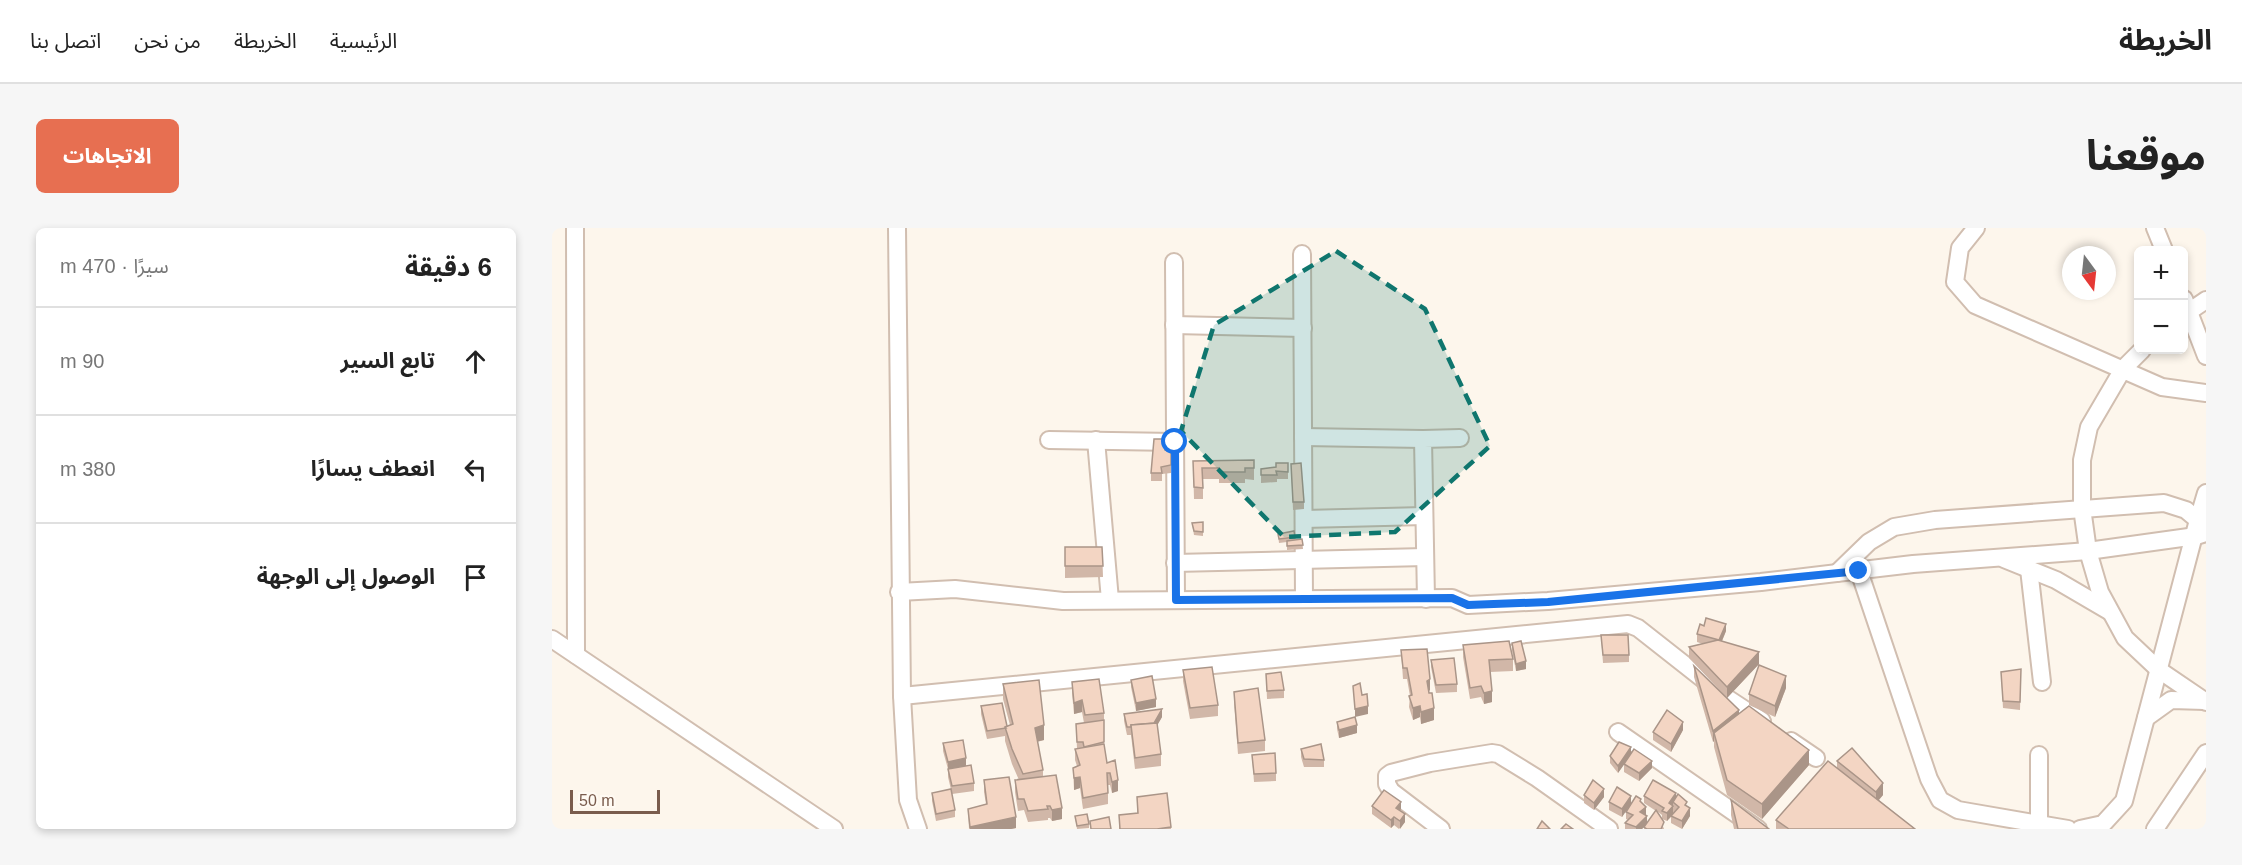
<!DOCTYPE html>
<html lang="ar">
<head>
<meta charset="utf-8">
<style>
	body { margin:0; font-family:Helvetica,"Noto Sans Arabic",sans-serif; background:#f6f6f6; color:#222; direction:rtl }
	.controls { position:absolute; right:18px; top:18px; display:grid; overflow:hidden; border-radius:9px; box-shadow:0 3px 9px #0003 }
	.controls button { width:54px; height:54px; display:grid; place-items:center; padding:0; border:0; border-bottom:2px solid #e0e0e0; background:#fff; color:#222; font:30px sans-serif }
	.compass { position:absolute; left:1510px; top:18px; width:54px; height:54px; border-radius:50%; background:#fff; box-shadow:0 3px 9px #0003; rotate:165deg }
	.scale { position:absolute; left:18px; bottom:15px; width:90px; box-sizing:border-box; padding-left:6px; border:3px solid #7a5c4d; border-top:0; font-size:16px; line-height:21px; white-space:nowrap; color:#7a5c4d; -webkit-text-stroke:4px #fffaf3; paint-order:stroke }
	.stop { position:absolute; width:18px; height:18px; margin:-14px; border:4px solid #1a73e8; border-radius:50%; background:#fff }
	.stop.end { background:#1a73e8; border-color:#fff; box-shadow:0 2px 6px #0008 }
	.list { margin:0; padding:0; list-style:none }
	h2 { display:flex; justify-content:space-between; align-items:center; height:78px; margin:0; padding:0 24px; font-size:26px }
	h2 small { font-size:20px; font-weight:400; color:#767676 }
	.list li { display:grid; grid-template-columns:39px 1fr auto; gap:18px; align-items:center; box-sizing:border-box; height:108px; padding:0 24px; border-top:2px solid #e0e0e0 }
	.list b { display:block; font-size:22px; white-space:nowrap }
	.list em { font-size:20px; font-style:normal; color:#767676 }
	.icon { flex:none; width:33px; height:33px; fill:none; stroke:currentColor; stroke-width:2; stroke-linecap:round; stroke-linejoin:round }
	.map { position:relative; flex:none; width:1654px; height:601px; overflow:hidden; direction:ltr; border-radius:9px }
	header { display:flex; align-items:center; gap:36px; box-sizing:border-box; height:84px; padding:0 30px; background:#fff; border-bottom:2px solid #e0e0e0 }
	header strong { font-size:28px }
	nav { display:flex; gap:33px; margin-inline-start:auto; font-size:21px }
	.intro { display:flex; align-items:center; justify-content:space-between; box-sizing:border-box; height:144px; padding:0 36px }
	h1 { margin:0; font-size:42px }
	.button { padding:15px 27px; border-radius:9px; background:#e76f51; color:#fff; font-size:21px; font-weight:700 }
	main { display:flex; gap:36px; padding:0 36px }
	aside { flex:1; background:#fff; border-radius:9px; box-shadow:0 3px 9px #0003 }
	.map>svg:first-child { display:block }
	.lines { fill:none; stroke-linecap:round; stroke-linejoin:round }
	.minor-casing { stroke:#d1beb0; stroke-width:20 }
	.minor { stroke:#fff; stroke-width:16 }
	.wall { fill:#d1b7a8 }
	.shaded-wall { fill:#aa9588 }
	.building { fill:#f3d5c3; stroke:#aa9588; stroke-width:1.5 }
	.route { stroke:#1a73e8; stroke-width:8 }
	.marked { fill:#0f766e; fill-opacity:0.2; stroke:#0f766e; stroke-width:4.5; stroke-dasharray:12 8; stroke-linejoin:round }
</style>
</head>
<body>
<header>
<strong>الخريطة</strong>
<nav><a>الرئيسية</a><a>الخريطة</a><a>من نحن</a><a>اتصل بنا</a></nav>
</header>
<div class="intro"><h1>موقعنا</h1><a class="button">الاتجاهات</a></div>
<main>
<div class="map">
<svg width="1654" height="601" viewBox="0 0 1654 601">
	<rect width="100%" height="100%" fill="#fdf6ec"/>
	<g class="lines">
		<defs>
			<g id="minor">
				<polyline points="23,0 24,427"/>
				<polyline points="345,0 350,468 356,572 366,601"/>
				<polyline points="1424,0 1408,20 1403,54 1423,77 1610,159 1654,165"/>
				<polyline points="1603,0 1612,22"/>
				<polyline points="750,26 752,371"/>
				<polyline points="622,34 624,372"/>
				<polyline points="1632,71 1654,128"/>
				<polyline points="1632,87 1654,72"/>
				<polyline points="622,97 751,100"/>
				<polyline points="1590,122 1571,141 1537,199 1530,232 1530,280 1536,323 1548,364 1573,410 1607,442 1654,474"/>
				<polyline points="751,209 871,211"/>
				<polyline points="497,212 623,214"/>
				<polyline points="544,212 558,372"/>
				<polyline points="752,291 872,288"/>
				<polyline points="1452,331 1504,352 1557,383"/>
				<polyline points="623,335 873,329"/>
				<polyline points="1477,341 1490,454"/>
				<polyline points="1307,343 1377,551 1388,572 1406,582 1516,601"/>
				<polyline points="1285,345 1317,314 1342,299 1383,292 1612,275 1634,282 1646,292 1572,573 1551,596 1528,601"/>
				<polyline points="347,364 403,361 511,373 900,370 916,377 996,373 1209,354 1361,336 1536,323 1644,308 1654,305 1646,292 1654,265"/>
				<polyline points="874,371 871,211 908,210"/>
				<polyline points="0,411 282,601"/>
				<polyline points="350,468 1076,396 1086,400 1175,470 1210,493"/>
				<polyline points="1594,490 1619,472 1653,473"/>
				<polyline points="1066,504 1206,601"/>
				<polyline points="1239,513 1264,530"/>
				<polyline points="1487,527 1487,596"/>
				<polyline points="889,601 839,563 835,556 835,548 839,545 878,535 940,525 946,526 985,550 1057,601"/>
				<polyline points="1603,601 1654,525"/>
			</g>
		</defs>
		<use href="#minor" class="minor-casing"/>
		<use href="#minor" class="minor"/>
	</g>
	<g class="wall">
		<polygon points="614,222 619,224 619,245 610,246 610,253 599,253 599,245"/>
		<polygon points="702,232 702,252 693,251 693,255 667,255 667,251 651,251 651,271 642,271 641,233"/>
		<polygon points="736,235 736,251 725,251 725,254 709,255 709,241 724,239"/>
		<polygon points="739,236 752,274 752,281 741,282"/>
		<polygon points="651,294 651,308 642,307 640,295"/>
		<polygon points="726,306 743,309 743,312 750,311 751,321 735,322 735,314 727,315"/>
		<polygon points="513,319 550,319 551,349 513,350"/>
		<polygon points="1174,403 1170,413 1207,436 1175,470 1187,486 1257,537 1210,591 1175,567 1162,519 1162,513 1161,514 1142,449 1142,438 1174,469 1137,430 1137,419 1151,416 1145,414 1145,406"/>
		<polygon points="1049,407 1077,427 1077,434 1051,435"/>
		<polygon points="960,415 974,441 964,443 960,423"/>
		<polygon points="911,417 961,431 961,443 938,444 940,474 932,476 929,469 918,471 911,429"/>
		<polygon points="849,422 878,462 877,463 882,492 869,496 868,489 861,492 857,479 858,468 855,451 851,451"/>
		<polygon points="879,432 905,456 905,464 884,465 879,439"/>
		<polygon points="1469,441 1468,482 1451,480 1449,444"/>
		<polygon points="631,442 666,477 666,488 638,491 631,453"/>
		<polygon points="714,446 732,462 732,470 715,471"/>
		<polygon points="579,452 604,479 584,483 579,459"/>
		<polygon points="520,454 552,485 552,516 555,535 566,563 560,565 558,557 556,557 556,576 531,581 528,560 522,562 521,540 525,538 523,532 523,521 525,521 524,496 532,495 530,484 522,486 520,465"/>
		<polygon points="451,456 492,512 485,514 491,542 491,549 510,591 500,593 498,590 496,590 496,592 476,594 472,582 466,583 463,564 463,552 467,552 460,536 453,513 453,508 435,511 429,486 429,478 455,498 458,497 451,471"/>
		<polygon points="1234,460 1223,489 1197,477 1197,466"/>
		<polygon points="682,464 713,512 713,523 686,526 682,475"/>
		<polygon points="572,486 610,489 605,497 609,526 609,538 583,541 579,507 575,507 572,493"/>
		<polygon points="785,494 805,505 787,510 785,501"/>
		<polygon points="1131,502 1119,524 1101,512 1101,504"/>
		<polygon points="391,515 414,537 422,555 422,563 400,566 396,549 396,541 391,523"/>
		<polygon points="749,521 772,532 772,539 752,539 749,529"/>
		<polygon points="1079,526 1100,540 1087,553 1072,544 1072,536 1066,545 1058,535 1058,528"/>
		<polygon points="700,527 724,545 724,553 702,554"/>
		<polygon points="1285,533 1331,567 1327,572 1363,601 1224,601 1224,592 1285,540"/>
		<polygon points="432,552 464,600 459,601 417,601 416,581 434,576 432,564"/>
		<polygon points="380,565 403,582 403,589 384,593 380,573"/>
		<polygon points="615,565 619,601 567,601 567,587 585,585 585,569"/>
		<polygon points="1032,567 1052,569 1042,582 1032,575"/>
		<polygon points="1092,568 1124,570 1135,579 1138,588 1130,601 1119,595 1119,589 1115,593 1110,591 1110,587 1105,583 1112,601 1092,601 1092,599 1090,601 1073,601 1073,595 1076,592 1074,591 1074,584 1077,578 1070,589 1057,582 1057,574 1079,576 1089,575 1094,587 1095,595 1104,583 1092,575"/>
		<polygon points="1179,572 1217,601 1182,601 1179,587"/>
		<polygon points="820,578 849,581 848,583 853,594 847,601 842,597 839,600 820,586"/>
		<polygon points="523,588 537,596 537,600 525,601"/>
	</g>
	<g class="shaded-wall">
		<polygon points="1174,396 1174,403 1167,420 1167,412"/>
		<polygon points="1207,424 1207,436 1175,470 1175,459"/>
		<polygon points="974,433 974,441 964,443 964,436"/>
		<polygon points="1234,448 1234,460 1223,489 1223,478"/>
		<polygon points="878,451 878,462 875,464 875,453"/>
		<polygon points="940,463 940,474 932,476 932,465"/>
		<polygon points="604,471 604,479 584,483 584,475"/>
		<polygon points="530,472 530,484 522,486 522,475"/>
		<polygon points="816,478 816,486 803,489 803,481"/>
		<polygon points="868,478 868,489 861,492 861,480"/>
		<polygon points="882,480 882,492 869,496 869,484"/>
		<polygon points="610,481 610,489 602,503 602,495"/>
		<polygon points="1187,482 1187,493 1162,505 1162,513 1161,514 1161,503"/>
		<polygon points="1131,494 1131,502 1119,524 1119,516"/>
		<polygon points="492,497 492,512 483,514 483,500"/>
		<polygon points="805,497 805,505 787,510 787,502"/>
		<polygon points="1079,519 1079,527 1066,545 1066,538"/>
		<polygon points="1257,522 1257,537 1210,591 1210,576"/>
		<polygon points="414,530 414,538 396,542 396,534"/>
		<polygon points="1100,533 1100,540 1087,553 1087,545"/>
		<polygon points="528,549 528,560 522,562 522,550"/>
		<polygon points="566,552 566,563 560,565 560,554"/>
		<polygon points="1331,555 1331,567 1324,575 1324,564"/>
		<polygon points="1052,561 1052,569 1042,582 1042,575"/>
		<polygon points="1124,565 1124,573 1121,574 1121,577 1117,582 1117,575"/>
		<polygon points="1079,568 1079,576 1070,589 1070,581"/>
		<polygon points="849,574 849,581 844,588 844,580"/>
		<polygon points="1121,578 1121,586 1115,593 1115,585"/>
		<polygon points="1094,579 1094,587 1088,591 1088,584"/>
		<polygon points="510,580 510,591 500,593 500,582"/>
		<polygon points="1138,580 1138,588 1130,601 1130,593"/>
		<polygon points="853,586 853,594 848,601 848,593"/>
		<polygon points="1095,588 1095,596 1090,601 1084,601 1084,599"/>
		<polygon points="464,589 464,600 459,601 418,601 418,599"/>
		<polygon points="842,589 842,597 839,600 839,592"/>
	</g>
	<g class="building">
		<polygon points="602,211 614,211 613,222 619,224 619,237 609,239 610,245 599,245"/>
		<polygon points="702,232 702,240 693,240 693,244 667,244 667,240 650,240 651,260 642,259 641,233"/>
		<polygon points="724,235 736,235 736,244 724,243 725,247 709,247 709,241 724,239"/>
		<polygon points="749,235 752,274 741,274 739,236"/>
		<polygon points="651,294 651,304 642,303 640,295"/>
		<polygon points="742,303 743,309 727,311 726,306"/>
		<polygon points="750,311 751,317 735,318 735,313"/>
		<polygon points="513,319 550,319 551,338 513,338"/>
		<polygon points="1154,390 1174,396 1167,412 1145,406 1148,396 1152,398"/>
		<polygon points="1049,407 1076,407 1077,427 1051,427"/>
		<polygon points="1166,412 1207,424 1175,459 1137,419"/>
		<polygon points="957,413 961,431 937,432 940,463 932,465 929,458 918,460 911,417"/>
		<polygon points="969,413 974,433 964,436 960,415"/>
		<polygon points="875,421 878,451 875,453 877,465 880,465 882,480 869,484 868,478 861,480 857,468 860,467 855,440 851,440 849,422"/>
		<polygon points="902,430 905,456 884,457 879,432"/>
		<polygon points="1207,437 1234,448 1223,478 1197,466"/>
		<polygon points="1142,438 1187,482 1161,503"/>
		<polygon points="660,439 666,477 638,480 631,442"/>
		<polygon points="1469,441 1468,474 1451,473 1449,444"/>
		<polygon points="729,444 732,462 715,463 714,446"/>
		<polygon points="600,448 604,471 584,475 579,452"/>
		<polygon points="547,451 552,485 533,487 530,472 522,475 520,454"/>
		<polygon points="487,452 492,497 483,500 491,542 471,546 460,521 453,499 461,496 451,456"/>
		<polygon points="808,455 810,467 815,466 816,478 803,481 801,458"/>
		<polygon points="706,460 713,512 686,515 682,464"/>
		<polygon points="450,475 455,498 453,499 454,500 435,503 429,478"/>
		<polygon points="1197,478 1257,522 1210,576 1175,552 1162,505"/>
		<polygon points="610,481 602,495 579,497 579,499 575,499 572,486"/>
		<polygon points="1115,482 1131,494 1119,516 1101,504"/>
		<polygon points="803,489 805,497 787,502 785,494"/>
		<polygon points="552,492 552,514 532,519 531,514 525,514 524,496"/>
		<polygon points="605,495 609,526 583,530 579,497"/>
		<polygon points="411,512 414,530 396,534 391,515"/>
		<polygon points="1067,514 1079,519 1066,538 1058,528"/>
		<polygon points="552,516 555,535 563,532 566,552 560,554 558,545 555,545 556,565 531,570 528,549 522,550 521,540 528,537 523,521"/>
		<polygon points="769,516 772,532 752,531 749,521"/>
		<polygon points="1300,520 1331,555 1324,564 1285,533"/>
		<polygon points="1082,521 1100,533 1087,545 1072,536"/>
		<polygon points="723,525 724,545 702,546 700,527"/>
		<polygon points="1276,533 1363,601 1237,601 1224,592"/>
		<polygon points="419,537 422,555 400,558 396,541"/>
		<polygon points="504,547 510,580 500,582 498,578 495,578 496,581 476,583 472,571 466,571 463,552"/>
		<polygon points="457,549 464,589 418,599 416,581 435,576 432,552"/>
		<polygon points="1041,552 1052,561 1042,575 1032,567"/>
		<polygon points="1101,552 1124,565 1117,575 1121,578 1115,585 1110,583 1112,580 1092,568"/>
		<polygon points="1065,559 1079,568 1070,581 1057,574"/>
		<polygon points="399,561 403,582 384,586 380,565"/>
		<polygon points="832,562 849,574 844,580 853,586 848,593 842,589 839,592 820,578"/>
		<polygon points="615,565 619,599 605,601 568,601 567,587 586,585 585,569"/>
		<polygon points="1126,566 1135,574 1133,577 1138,580 1130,593 1119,588 1127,579 1121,574"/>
		<polygon points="1084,568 1089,571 1088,573 1094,579 1088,584 1095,588 1084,599 1073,595 1081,587 1074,584"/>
		<polygon points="1179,572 1217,601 1186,601"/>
		<polygon points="1104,582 1112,594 1109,601 1095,601 1092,599"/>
		<polygon points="535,586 537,596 525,598 523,588"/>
		<polygon points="557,589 559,601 539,601 538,593"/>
		<polygon points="990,593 998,601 985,601"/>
		<polygon points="1014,596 1021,601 1009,601"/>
	</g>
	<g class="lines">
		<polyline class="route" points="623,214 624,372 900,370 916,377 996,374 1307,343"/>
	</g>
	<path class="marked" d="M784 23 873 81 938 218 843 304 732 309 629 203 662 97Z"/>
</svg>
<div class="controls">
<button>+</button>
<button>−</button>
</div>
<svg class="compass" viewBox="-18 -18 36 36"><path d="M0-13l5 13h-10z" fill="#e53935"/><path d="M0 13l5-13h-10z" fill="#767676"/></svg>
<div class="scale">50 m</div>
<div class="stop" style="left:623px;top:214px"></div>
<div class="stop end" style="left:1307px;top:343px"></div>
</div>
<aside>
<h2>6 دقيقة<small>سيرًا · 470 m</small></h2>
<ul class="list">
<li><svg class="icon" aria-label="ahead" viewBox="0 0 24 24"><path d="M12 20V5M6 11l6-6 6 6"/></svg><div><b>تابع السير</b></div><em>90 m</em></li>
<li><svg class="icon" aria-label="left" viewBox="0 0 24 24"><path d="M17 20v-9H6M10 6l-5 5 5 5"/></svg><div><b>انعطف يسارًا</b></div><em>380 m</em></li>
<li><svg class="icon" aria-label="arrive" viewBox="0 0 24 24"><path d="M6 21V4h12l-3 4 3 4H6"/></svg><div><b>الوصول إلى الوجهة</b></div></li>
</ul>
</aside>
</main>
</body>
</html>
